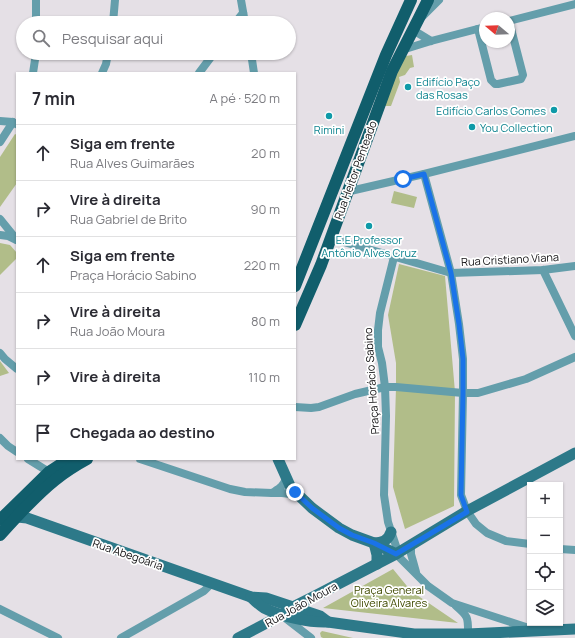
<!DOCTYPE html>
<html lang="pt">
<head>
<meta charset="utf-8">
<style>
	body { margin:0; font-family:Manrope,sans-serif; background:#f2f2f3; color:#2b2b33 }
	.controls { position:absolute; right:12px; bottom:12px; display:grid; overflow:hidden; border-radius:0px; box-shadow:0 1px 3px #0004 }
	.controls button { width:36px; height:36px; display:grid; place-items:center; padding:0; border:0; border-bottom:1px solid #e1e1e2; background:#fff; color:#2b2b33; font:20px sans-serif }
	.compass { position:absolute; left:479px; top:12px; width:36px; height:36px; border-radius:50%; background:#fff; box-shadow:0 1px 3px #0004; rotate:289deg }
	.stop { position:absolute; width:12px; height:12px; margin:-9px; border:3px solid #1a73e8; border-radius:50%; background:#fff }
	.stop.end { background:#1a73e8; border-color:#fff; box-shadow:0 1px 4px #0008 }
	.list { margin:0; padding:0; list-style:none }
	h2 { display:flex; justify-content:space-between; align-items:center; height:52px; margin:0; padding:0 16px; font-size:17px }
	h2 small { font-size:13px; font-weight:400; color:#7c7c81 }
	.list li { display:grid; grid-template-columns:26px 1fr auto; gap:12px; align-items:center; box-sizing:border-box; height:56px; padding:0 16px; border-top:1px solid #e1e1e2 }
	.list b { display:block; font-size:15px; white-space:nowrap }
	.list p { margin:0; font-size:13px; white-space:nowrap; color:#7c7c81 }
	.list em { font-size:13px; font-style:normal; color:#7c7c81 }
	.icon { flex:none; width:22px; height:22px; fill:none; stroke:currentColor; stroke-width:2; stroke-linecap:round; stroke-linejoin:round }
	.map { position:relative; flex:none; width:575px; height:638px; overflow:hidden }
	.search { position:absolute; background:#fff; box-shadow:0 1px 3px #0004; left:16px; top:16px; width:280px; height:44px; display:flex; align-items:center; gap:10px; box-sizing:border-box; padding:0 14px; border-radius:22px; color:#7c7c81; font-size:15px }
	.panel { position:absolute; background:#fff; box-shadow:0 1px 3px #0004; left:16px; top:72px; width:280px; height:388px; border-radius:0px }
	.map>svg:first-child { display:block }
	.green { fill:#b1bd89 }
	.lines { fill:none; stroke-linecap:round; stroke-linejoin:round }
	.street { stroke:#649eab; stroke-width:8 }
	.secondary { stroke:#2d7989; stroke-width:11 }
	.primary { stroke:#115e6c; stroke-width:12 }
	.route { stroke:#1a73e8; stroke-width:5 }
	.culture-dot { fill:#0f9aa8; stroke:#fff; stroke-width:1.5 }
	.labels { text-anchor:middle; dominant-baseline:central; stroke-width:3.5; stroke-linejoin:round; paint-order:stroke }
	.culture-label { font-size:11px; fill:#0d838f; stroke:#fff; text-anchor:start }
	.street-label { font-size:11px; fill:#100f11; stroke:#fff }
	.park-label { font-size:11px; fill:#404b02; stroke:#fff }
</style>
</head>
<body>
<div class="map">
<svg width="575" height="638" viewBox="0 0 575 638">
	<rect width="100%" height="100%" fill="#e5e0e6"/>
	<g class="green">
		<polygon points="412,55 414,67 410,68 405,75 399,77 400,82 391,106 382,106 395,72 406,56"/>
		<polygon points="15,134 17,135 17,183 0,207 0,157"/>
		<polygon points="394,191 417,197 414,208 391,203"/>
		<polygon points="0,243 10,245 17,253 17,258 0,275"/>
		<polygon points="399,264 445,276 455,392 454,506 405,529 393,487 396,387 396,363 388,315"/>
		<polygon points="0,361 9,373 0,376"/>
		<polygon points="393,569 411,591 458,623 323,608"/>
		<polygon points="322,631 353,638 323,638 321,637 320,633"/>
	</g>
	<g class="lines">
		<g class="street">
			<polyline points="36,0 36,23"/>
			<polyline points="241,0 245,23"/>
			<polyline points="422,17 439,0"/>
			<polyline points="509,21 575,4"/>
			<polyline points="113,23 115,0"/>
			<polyline points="235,23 243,13"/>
			<polyline points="478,29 491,80 495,84 498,84 521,79 523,75 509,21"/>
			<polyline points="413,30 431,41"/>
			<polyline points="402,50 431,41 485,27"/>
			<polyline points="251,53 254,73"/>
			<polyline points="33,73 36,53"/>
			<polyline points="102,73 106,64 108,53"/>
			<polyline points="199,73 214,53"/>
			<polyline points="0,121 13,122 16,124"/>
			<polyline points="0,142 13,122"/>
			<polyline points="424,174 451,273 459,324 463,359 463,393 461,495 467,511 476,524 487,533 506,541 530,544"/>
			<polyline points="346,192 424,174 575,136"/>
			<polyline points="0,219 17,240"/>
			<polyline points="0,235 8,236 16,240"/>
			<polyline points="330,238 451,273 543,270 575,266"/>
			<polyline points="394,257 380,313 378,330 378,347 382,363 385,387 386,416 384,495 388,522 398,552"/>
			<polyline points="543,270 575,336"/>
			<polyline points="0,353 5,359 17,369"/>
			<polyline points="295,407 311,408 319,407 355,394 385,387 396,387 463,393 478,393 526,379 575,357"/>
			<polyline points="0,438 8,446 17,452"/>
			<polyline points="28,459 49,472"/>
			<polyline points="140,459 230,489 245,492 272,493"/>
			<path d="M286 478C283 487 280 488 272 493H282L298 495"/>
			<polyline points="411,544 411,554 416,572"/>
			<polyline points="560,549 575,550"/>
			<polyline points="396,554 428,586 452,603 532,629"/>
			<path d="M456 606C469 617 468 618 468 634"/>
			<polyline points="0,609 58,638"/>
			<polyline points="284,617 311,638"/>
			<polyline points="121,638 204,591 211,584"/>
		</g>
		<g class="secondary">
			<polyline points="278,459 291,488 312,508 339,528 352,535 374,543 396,554"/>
			<polyline points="8,516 27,518 251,597 266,598 320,616 328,622"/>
			<path d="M377 564V555L374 543C382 543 388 541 391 532"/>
			<path d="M251 597C255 601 259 605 264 608 280 616 310 623 328 622L414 634H468L575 629"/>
			<polyline points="238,638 282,615 293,607 315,596 396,554 467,511 575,453"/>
		</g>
		<g class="primary">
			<polyline points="295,286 386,55 411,0"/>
			<polyline points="295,325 321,265 392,71 419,18 428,0"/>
			<polyline points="0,520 49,472 69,459"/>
			<path d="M0 535C17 516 35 496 55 480 65 472 76 465 87 459"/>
		</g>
	</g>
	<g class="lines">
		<polyline class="route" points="295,492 312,508 339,528 352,535 374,543 396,554 467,512 461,495 463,393 463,359 459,324 451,273 424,174 403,179"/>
	</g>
	<g class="culture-dot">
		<circle cx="408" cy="87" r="4"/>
		<circle cx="554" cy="110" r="4"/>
		<circle cx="329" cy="116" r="4"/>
		<circle cx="472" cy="127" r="4"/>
		<circle cx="369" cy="226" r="4"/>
	</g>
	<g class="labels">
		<g class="culture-label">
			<text x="416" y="81">Edifício Paço<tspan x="416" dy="13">das Rosas</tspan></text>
			<text x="546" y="110" text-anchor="end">Edifício Carlos Gomes</text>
			<text x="480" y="127">You Collection</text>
			<text x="329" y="129" text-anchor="middle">Rimini</text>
			<text x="369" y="239" text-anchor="middle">E.E Professor<tspan x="369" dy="13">Antônio Alves Cruz</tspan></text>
		</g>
		<g class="street-label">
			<text transform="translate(355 170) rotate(-70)">Rua Heitor Penteado</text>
			<text transform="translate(510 259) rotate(-3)">Rua Cristiano Viana</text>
			<text transform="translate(371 381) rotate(-94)">Praça Horácio Sabino</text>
			<text transform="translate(128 554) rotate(19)">Rua Abegoária</text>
			<text transform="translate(301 604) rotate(-29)">Rua João Moura</text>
		</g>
		<g class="park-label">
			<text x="389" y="589">Praça General<tspan x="389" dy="13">Oliveira Alvares</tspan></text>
		</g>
	</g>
</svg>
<div class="controls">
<button>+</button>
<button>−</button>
<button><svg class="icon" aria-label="locate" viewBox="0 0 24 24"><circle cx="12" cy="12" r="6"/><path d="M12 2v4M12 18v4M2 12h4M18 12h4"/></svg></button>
<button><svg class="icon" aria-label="layers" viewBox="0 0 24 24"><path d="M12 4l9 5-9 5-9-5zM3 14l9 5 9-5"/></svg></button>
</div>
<svg class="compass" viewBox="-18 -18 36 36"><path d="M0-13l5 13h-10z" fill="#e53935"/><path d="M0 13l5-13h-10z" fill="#7c7c81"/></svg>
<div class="stop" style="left:403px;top:179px"></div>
<div class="stop end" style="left:295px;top:492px"></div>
<div class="search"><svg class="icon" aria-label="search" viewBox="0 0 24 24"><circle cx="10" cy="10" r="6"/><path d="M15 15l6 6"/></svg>Pesquisar aqui</div>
<section class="panel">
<h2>7 min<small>A pé · 520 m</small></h2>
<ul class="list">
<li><svg class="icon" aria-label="ahead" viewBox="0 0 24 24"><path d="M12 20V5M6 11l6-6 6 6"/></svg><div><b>Siga em frente</b><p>Rua Alves Guimarães</p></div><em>20 m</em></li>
<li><svg class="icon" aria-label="right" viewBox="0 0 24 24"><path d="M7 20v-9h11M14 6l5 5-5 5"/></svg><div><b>Vire à direita</b><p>Rua Gabriel de Brito</p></div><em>90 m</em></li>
<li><svg class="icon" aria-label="ahead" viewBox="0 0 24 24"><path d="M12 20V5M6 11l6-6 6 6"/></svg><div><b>Siga em frente</b><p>Praça Horácio Sabino</p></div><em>220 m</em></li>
<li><svg class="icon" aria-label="right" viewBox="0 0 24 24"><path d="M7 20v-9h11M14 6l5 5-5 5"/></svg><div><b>Vire à direita</b><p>Rua João Moura</p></div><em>80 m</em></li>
<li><svg class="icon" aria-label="right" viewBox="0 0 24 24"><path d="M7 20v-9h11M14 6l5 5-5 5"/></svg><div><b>Vire à direita</b></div><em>110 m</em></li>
<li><svg class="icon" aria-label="arrive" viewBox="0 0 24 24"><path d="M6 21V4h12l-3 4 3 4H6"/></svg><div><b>Chegada ao destino</b></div></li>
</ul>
</section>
</div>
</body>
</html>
